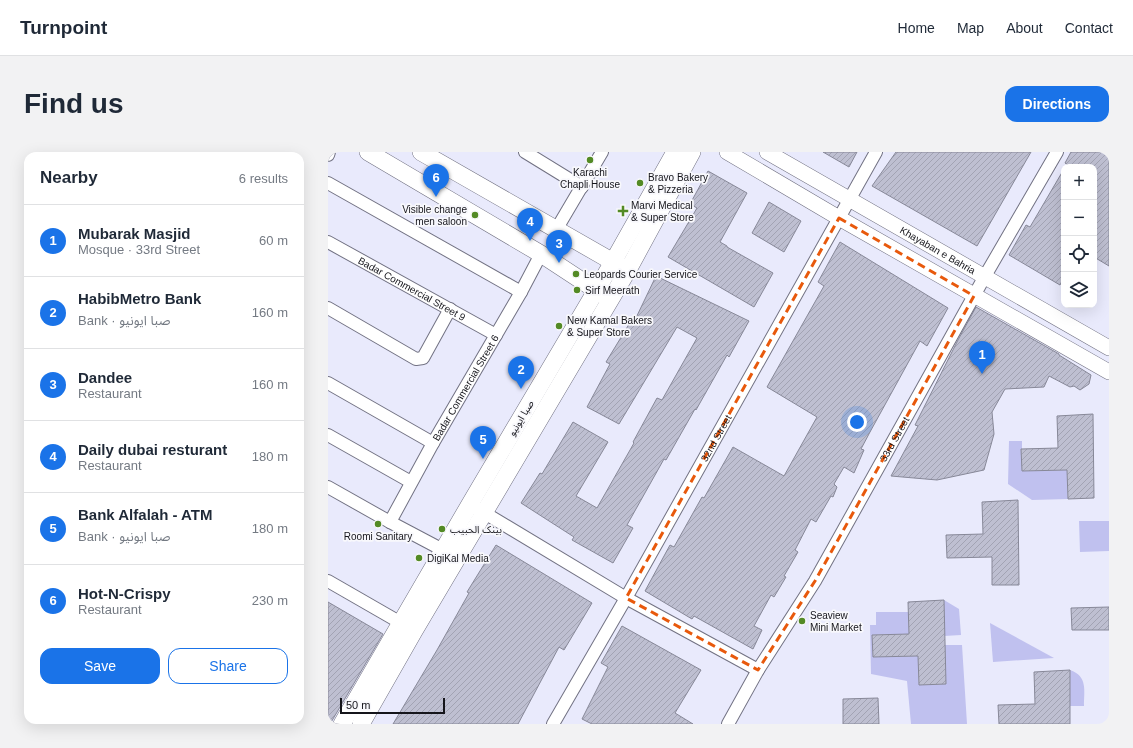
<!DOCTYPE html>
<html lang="en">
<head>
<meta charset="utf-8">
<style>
	body { margin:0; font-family:Arial,"Noto Sans Arabic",sans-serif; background:#f2f2f3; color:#1f2937 }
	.controls { position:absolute; right:12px; top:12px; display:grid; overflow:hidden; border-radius:8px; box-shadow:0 4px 16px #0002 }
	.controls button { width:36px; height:36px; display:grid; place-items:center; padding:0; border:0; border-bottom:1px solid #e0e1e3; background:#fff; color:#1f2937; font:20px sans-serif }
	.scale { position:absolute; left:12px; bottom:10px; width:105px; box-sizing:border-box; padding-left:4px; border:2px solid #15151b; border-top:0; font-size:11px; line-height:14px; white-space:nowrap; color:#15151b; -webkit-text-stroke:3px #f8f8fc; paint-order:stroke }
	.you { position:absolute; left:529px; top:270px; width:14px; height:14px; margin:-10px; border:3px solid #fff; border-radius:50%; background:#1a73e8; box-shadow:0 0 0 6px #1a73e833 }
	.badge { display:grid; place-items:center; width:26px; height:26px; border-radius:50%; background:#1a73e8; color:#fff; font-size:13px; font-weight:700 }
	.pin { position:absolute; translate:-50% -33px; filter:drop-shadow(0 1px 2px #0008) }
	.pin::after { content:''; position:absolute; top:21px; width:14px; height:12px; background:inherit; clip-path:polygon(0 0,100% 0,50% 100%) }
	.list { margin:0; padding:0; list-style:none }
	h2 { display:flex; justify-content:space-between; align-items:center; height:52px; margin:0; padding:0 16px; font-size:17px }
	h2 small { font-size:13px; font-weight:400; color:#747a83 }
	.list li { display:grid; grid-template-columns:26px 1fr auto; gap:12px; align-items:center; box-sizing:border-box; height:72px; padding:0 16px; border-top:1px solid #e0e1e3 }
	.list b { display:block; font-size:15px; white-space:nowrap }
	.list p { margin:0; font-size:13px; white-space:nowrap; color:#747a83 }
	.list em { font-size:13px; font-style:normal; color:#747a83 }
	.actions { display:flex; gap:8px; padding:12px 16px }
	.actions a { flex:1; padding:9px 0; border:1px solid #1a73e8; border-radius:12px; text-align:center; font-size:14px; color:#1a73e8 }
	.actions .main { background:#1a73e8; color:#fff }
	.icon { flex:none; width:22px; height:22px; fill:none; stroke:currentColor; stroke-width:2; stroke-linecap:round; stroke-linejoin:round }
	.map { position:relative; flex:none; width:781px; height:572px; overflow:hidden; border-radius:12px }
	header { display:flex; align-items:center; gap:24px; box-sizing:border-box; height:56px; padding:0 20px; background:#fff; border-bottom:1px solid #e0e1e3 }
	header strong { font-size:19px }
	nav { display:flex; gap:22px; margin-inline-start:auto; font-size:14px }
	.intro { display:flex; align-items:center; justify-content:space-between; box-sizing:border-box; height:96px; padding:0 24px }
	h1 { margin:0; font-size:28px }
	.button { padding:10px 18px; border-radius:12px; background:#1a73e8; color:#fff; font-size:14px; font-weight:700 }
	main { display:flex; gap:24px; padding:0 24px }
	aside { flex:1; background:#fff; border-radius:12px; box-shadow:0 4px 16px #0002 }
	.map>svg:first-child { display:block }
	.grass { fill:#c0c1ef }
	.building { fill:url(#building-hatch); stroke:#878898 }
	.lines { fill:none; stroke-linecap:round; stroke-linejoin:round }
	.minor-casing { stroke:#727283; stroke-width:14 }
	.tertiary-casing { stroke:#727283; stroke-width:16 }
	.secondary-casing { stroke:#727283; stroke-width:18 }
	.minor { stroke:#fff; stroke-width:12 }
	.tertiary { stroke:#fff; stroke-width:15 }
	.secondary { stroke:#fff; stroke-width:17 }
	.marked { fill:none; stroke:#e8590c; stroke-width:3; stroke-dasharray:8 5; stroke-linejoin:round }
	.poi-dot { fill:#538a25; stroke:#f8f8fc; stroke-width:1.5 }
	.labels { text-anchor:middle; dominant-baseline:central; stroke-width:3.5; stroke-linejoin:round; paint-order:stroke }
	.poi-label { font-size:10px; fill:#15151b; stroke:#f8f8fc; text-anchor:start }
	.street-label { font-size:10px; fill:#15151b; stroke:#f8f8fc }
</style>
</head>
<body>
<header>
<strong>Turnpoint</strong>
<nav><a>Home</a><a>Map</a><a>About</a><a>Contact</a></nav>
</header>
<div class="intro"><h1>Find us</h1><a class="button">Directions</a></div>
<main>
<aside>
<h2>Nearby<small>6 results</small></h2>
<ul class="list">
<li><span class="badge">1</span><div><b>Mubarak Masjid</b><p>Mosque · 33rd Street</p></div><em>60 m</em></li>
<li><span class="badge">2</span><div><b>HabibMetro Bank</b><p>Bank · صبا ایونیو</p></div><em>160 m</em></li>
<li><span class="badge">3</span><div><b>Dandee</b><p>Restaurant</p></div><em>160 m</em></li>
<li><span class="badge">4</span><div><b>Daily dubai resturant</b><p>Restaurant</p></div><em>180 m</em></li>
<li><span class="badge">5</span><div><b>Bank Alfalah - ATM</b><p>Bank · صبا ایونیو</p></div><em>180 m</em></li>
<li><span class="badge">6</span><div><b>Hot-N-Crispy</b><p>Restaurant</p></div><em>230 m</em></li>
</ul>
<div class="actions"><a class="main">Save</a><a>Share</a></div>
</aside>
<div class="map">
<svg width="781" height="572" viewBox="0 0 781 572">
	<defs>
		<pattern id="building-hatch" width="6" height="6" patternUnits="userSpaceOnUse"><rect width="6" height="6" fill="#bebfd1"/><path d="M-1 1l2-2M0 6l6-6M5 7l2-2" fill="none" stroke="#a2a3b3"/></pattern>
	</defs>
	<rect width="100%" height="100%" fill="#e9eafc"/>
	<g class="grass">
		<polygon points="681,289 694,289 694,319 739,318 740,347 704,348 680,332"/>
		<polygon points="751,369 781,369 781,399 752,400"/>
		<polygon points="616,448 631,457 633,483 616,484"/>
		<polygon points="548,460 581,460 581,482 545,483 545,505 590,504 591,533 617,532 617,493 634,493 639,572 583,572 579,529 543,522 542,473 548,473"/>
		<polygon points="662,471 726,506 665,510"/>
		<path d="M742 518C760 524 756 539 756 554H742Z"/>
	</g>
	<g class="building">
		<polygon points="495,0 529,0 521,15"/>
		<polygon points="568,0 703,0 649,94 544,34"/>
		<polygon points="743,0 781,0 781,114 766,105 766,15 743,15 737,11"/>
		<polygon points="736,17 736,125 732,133 681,103 698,73 702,75"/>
		<polygon points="380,19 419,41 392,90 399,94 399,95 445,121 426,155 340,105 369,56 362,52"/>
		<polygon points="441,50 473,69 456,100 424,81"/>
		<polygon points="512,90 620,156 599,194 592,189 542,280 533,297 536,298 526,321 516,315 506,332 509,335 505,345 503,344 488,370 483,367 467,398 470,400 456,424 458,425 446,445 443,443 426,474 434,478 425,497 366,464 364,467 317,439 342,393 346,395 374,345 376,346 405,295 456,324 489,265 439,235 496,134 490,130"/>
		<polygon points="328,124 421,169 401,205 399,203 368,258 367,257 338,308 336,307 299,373 305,376 285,411 244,388 246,385 193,351 212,321 214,322 245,270 280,290 248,344 269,356 306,291 305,290 329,246 334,248 369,186 349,175 291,272 259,255 282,212 278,210 303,169 306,170"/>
		<polygon points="648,155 731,202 731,203 763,223 761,232 752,238 746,234 742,235 721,224 716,235 677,237 664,260 666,282 656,318 609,328 563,324 590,274 587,273 630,188"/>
		<polygon points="765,262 766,346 740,347 739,318 694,319 693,297 730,296 729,264"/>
		<polygon points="690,348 691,433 664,433 664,405 619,406 618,383 655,382 654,350"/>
		<polygon points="168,393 264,451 236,498 231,495 190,572 65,572 109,498 141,441 139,440"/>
		<polygon points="616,448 618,532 591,533 590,504 545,505 544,483 581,482 580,450"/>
		<polygon points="0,450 55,482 2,572 0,572"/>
		<polygon points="781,455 781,478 744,478 743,456"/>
		<polygon points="294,474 373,518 347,561 365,572 264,572 254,567 280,515 273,511"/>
		<polygon points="742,518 742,572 671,572 670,553 707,552 706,520"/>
		<polygon points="550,546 551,572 515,572 515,547"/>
	</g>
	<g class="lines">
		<defs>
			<g id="minor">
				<polyline points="197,0 254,35"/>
				<polyline points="0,3 1,0"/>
				<polyline points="0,31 193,140"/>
				<polyline points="228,78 274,0"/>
				<path id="s1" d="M0 90 168 183"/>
				<polyline points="0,156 88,207 95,206 122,157"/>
				<polyline points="0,231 105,291"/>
				<polyline points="0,283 83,330"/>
				<polyline points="0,335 62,370 115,398"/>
				<polyline points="150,357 298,446 430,518"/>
				<path id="s2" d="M62 370 105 291 193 140 213 102"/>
				<polyline points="0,429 80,475"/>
				<path id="s3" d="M225 572 298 446 548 0"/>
				<path id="s4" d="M400 572 430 518 487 429 657 124 729 0"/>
			</g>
			<g id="tertiary">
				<polyline points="399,0 511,66 781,220"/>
				<path id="s5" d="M439 0 781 196"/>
			</g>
			<g id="secondary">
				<polyline points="40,0 213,102 277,144"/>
				<polyline points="93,0 294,115"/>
				<polyline points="14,572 142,352 285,110 347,0"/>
				<polyline points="33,572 86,479 300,118 364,0"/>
			</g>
		</defs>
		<use href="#minor" class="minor-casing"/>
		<use href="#tertiary" class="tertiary-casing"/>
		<use href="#secondary" class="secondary-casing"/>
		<use href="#minor" class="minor"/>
		<use href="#tertiary" class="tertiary"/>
		<use href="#secondary" class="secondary"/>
	</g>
	<path class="marked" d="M511 66 646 144 487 429 430 518 298 446Z"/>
	<g class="poi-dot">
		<circle cx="262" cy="8" r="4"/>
		<circle cx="312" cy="31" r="4"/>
		<path d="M293 53h4v4h4v4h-4v4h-4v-4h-4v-4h4z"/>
		<circle cx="147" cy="63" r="4"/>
		<circle cx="248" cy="122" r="4"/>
		<circle cx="249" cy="138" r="4"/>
		<circle cx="231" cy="174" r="4"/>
		<circle cx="50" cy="372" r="4"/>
		<circle cx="114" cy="377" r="4"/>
		<circle cx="91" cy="406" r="4"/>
		<circle cx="474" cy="469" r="4"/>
	</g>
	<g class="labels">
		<g class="poi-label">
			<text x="262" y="20" text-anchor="middle">Karachi<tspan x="262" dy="12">Chapli House</tspan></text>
			<text x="320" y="25">Bravo Bakery<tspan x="320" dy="12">&amp; Pizzeria</tspan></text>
			<text x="303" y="53">Marvi Medical<tspan x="303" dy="12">&amp; Super Store</tspan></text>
			<text x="139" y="57" text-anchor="end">Visible change<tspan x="139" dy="12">men saloon</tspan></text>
			<text x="256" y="122">Leopards Courier Service</text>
			<text x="257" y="138">Sirf Meerath</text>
			<text x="239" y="168">New Kamal Bakers<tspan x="239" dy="12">&amp; Super Store</tspan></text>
			<text x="122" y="377">بينک الحبيب</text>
			<text x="50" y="384" text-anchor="middle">Roomi Sanitary</text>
			<text x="99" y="406">DigiKal Media</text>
			<text x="482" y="463">Seaview<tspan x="482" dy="12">Mini Market</tspan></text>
		</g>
		<g class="street-label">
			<text stroke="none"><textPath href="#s5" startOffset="197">Khayaban e Bahria</textPath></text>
			<text stroke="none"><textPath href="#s1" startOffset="96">Badar Commercial Street 9</textPath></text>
			<text stroke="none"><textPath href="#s2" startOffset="154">Badar Commercial Street 6</textPath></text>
			<text transform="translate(193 266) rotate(-59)">صبا ایونیو</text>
			<text stroke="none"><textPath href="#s3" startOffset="329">32nd Street</textPath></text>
			<text stroke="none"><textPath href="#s4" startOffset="330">33rd Street</textPath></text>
		</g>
	</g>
</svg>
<div class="controls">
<button>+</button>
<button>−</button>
<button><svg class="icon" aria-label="locate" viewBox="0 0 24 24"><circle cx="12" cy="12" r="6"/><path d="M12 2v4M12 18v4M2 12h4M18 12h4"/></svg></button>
<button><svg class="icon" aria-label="layers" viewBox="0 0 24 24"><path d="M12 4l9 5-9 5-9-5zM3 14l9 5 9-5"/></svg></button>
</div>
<div class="scale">50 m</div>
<div class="you"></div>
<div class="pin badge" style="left:654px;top:222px">1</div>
<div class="pin badge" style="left:193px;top:237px">2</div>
<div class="pin badge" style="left:231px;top:111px">3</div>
<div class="pin badge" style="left:202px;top:89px">4</div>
<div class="pin badge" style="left:155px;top:307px">5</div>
<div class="pin badge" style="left:108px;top:45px">6</div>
</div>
</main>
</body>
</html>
